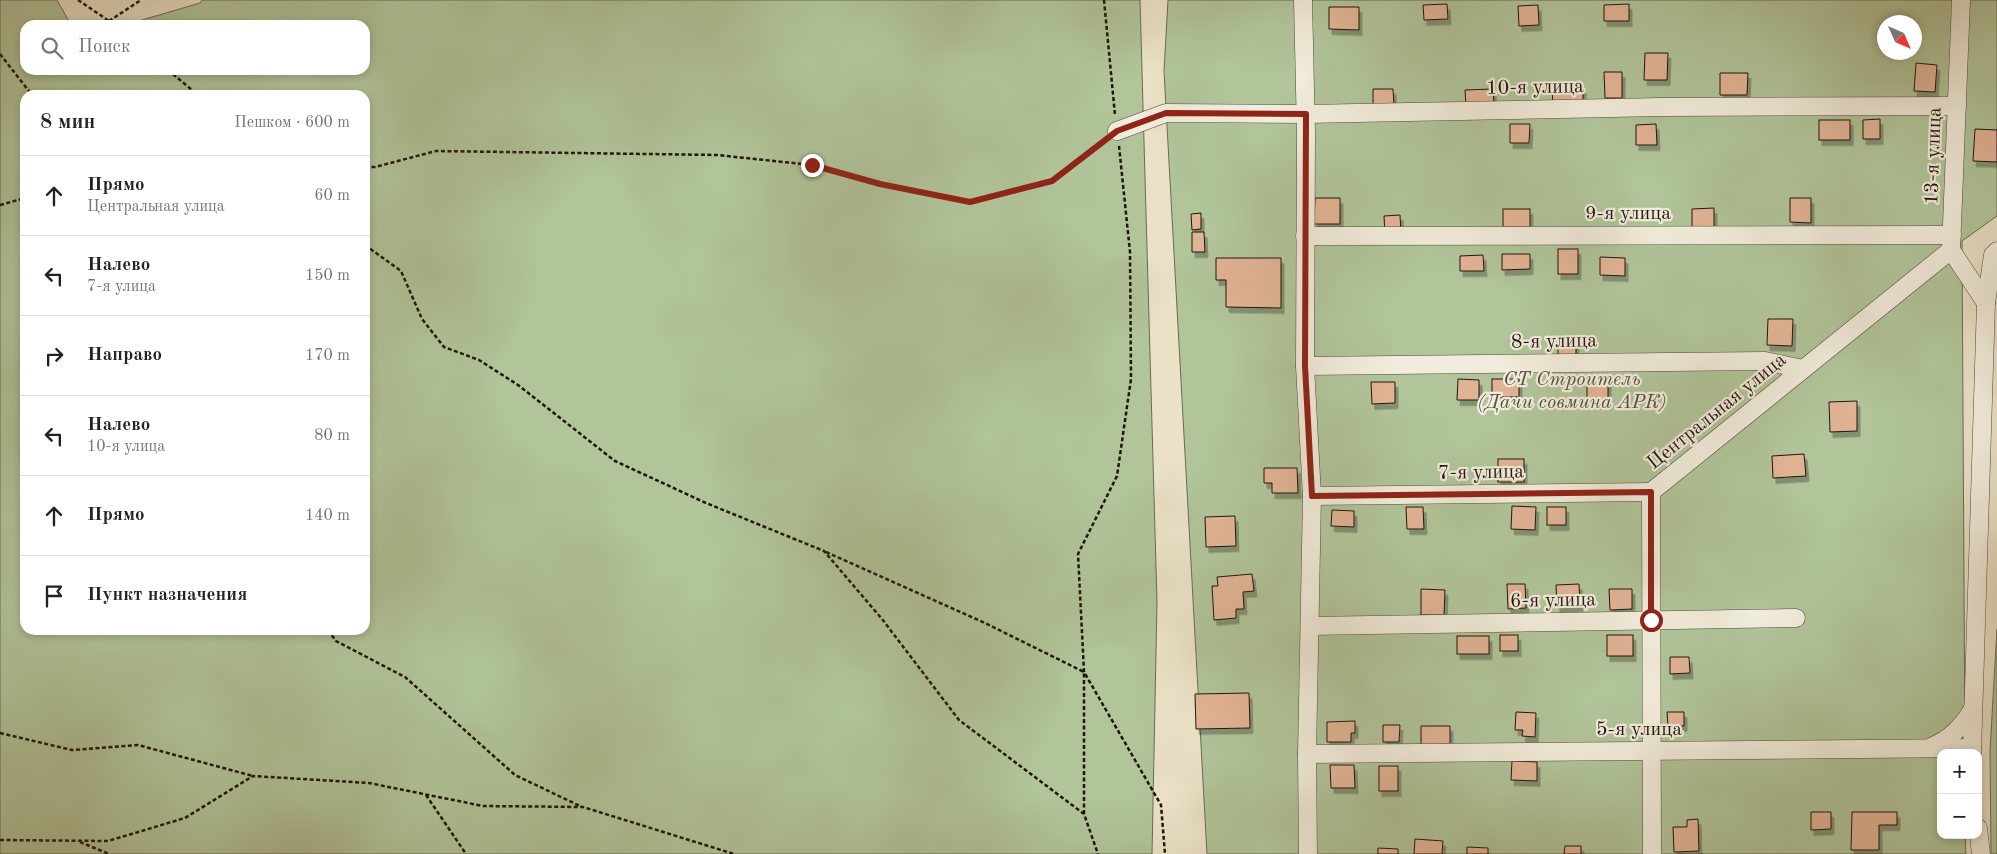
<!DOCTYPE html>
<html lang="ru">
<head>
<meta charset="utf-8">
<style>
	body { margin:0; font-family:"Old Standard TT",serif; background:#f2f2f2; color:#222 }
	.controls { position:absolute; right:15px; bottom:15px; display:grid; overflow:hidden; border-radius:10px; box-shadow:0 2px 8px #0003 }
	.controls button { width:45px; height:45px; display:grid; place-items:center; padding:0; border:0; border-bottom:1px solid #e0e0e0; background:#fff; color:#222; font:25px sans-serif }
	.compass { position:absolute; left:1877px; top:15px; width:45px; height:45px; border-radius:50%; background:#fff; box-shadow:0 2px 8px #0003; rotate:135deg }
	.stop { position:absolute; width:15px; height:15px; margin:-11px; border:4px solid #8f2418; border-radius:50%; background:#fff }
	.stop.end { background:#8f2418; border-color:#fff; box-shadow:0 1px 5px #0008 }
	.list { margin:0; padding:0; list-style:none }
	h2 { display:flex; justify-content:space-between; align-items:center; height:65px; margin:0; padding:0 20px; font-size:21px }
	h2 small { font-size:16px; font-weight:400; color:#767676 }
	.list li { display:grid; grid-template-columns:32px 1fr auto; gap:15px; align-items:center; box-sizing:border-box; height:80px; padding:0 20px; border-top:1px solid #e0e0e0 }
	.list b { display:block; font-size:19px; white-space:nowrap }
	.list p { margin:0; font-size:16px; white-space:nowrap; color:#767676 }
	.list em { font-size:16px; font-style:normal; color:#767676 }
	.icon { flex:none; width:28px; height:28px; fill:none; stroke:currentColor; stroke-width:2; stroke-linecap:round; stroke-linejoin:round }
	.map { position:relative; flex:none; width:1997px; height:854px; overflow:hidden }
	.search { position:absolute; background:#fff; box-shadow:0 2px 8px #0003; left:20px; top:20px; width:350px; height:55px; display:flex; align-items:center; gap:12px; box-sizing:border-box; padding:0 18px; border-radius:15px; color:#767676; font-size:19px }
	.panel { position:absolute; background:#fff; box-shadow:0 2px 8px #0003; left:20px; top:90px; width:350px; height:545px; border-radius:15px }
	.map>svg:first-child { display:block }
	.green { fill:#b1c49a; stroke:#686c54; fill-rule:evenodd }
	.building { fill:#e1b395; stroke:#20150d; filter:url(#shadow) }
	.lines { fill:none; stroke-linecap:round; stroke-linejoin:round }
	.minor-casing { stroke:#52483c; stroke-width:19 }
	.path { stroke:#20150d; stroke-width:2.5; stroke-dasharray:4 2.5; stroke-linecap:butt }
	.minor { stroke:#f1ecdb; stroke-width:18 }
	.route { stroke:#8f2418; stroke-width:6 }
	.labels { text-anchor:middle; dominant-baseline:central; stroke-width:4.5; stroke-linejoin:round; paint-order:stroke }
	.street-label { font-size:20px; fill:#20150d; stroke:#f1ecdb }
	.park-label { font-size:20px; font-style:italic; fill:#53523e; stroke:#f1ecdb }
</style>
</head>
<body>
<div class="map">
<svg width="1997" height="854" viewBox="0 0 1997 854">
	<defs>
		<filter id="shadow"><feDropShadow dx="3" dy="5.5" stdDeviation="0" flood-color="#0004"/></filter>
	</defs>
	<rect width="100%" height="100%" fill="#eae1c7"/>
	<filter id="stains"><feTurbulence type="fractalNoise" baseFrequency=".004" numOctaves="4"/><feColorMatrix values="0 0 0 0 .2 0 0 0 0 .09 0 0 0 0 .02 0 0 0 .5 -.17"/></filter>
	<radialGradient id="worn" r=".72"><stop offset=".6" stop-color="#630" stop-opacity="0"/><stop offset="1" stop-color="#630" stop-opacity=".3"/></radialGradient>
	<g class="green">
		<path d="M0 0H57L71 25H25V70H365V25H125L200 3 202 0H1140L1157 602 1152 854H0ZM25 95H365V630H25Z"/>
		<path d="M1168 0H1997V216L1962 241 1965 753H1941V835H1965L1966 854H1207L1164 71ZM1884 22H1914V52H1884Z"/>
		<polygon points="1997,629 1997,854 1991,854 1990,751"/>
	</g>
	<g class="building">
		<polygon points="1447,4 1448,19 1424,20 1423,5"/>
		<polygon points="1629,4 1629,21 1604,21 1604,5"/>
		<polygon points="1538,5 1539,25 1519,26 1518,6"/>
		<polygon points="1329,7 1359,7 1359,30 1329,29"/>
		<polygon points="1645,53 1668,53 1667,80 1644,80"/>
		<polygon points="1916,63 1937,65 1935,92 1914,91"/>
		<polygon points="1604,72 1622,72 1622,98 1605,98"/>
		<polygon points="1720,73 1748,73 1747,95 1720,95"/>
		<polygon points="1583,88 1583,105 1553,105 1552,89"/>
		<polygon points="1373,89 1393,89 1394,107 1373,108"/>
		<polygon points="1493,89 1494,105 1466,106 1465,90"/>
		<polygon points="1880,119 1880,139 1863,139 1863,120"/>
		<rect x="1819" y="120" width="31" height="20"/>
		<polygon points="1510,124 1530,124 1529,143 1510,143"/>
		<polygon points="1656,124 1657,145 1636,145 1636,125"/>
		<polygon points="1975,129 1997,130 1997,162 1973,161"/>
		<polygon points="1315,198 1340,198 1340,224 1314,224"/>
		<polygon points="1790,198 1811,198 1811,223 1790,222"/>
		<polygon points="1714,208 1714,230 1692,231 1692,209"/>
		<rect x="1503" y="209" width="27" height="18"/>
		<polygon points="1201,213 1201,229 1192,230 1191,214"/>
		<polygon points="1400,215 1401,234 1385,235 1384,216"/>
		<polygon points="1192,232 1204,232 1205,252 1192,252"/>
		<rect x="1558" y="249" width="20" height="25"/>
		<polygon points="1502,254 1530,254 1530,269 1502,270"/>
		<polygon points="1483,255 1484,271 1460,271 1460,256"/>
		<polygon points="1600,257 1625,258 1625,276 1600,275"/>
		<polygon points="1216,258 1281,258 1281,308 1226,307 1226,280 1216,280"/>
		<polygon points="1768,319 1793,319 1792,346 1767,345"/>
		<rect x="1558" y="340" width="18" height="15"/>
		<polygon points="1587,377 1608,378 1608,404 1587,403"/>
		<polygon points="1458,379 1479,380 1479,400 1457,400"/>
		<rect x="1492" y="379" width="27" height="18"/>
		<polygon points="1371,382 1395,382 1395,403 1372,404"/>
		<polygon points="1857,401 1857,431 1830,432 1829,402"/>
		<polygon points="1804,454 1806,476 1773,478 1772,456"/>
		<rect x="1498" y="459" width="26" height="23"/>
		<polygon points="1264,468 1297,468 1298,493 1272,493 1272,483 1264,483"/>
		<polygon points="1512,506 1536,507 1535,530 1511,529"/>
		<polygon points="1406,507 1423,507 1424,529 1407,529"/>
		<rect x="1547" y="507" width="19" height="18"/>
		<polygon points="1332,510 1354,511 1354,527 1331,526"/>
		<polygon points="1235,516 1236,546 1206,547 1205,517"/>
		<polygon points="1252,574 1254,591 1243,592 1244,609 1236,609 1236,618 1214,620 1212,586 1218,586 1217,577"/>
		<polygon points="1507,584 1525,584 1526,608 1508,609"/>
		<polygon points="1579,584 1580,606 1557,607 1556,585"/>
		<polygon points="1421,589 1445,590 1444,615 1421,615"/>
		<polygon points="1609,589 1632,589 1632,609 1610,610"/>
		<rect x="1500" y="635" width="18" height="16"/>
		<rect x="1607" y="635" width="26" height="21"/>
		<rect x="1457" y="636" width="32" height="18"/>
		<polygon points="1670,657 1689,657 1690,673 1670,674"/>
		<polygon points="1249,693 1250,728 1196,729 1195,694"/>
		<polygon points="1516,712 1536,713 1535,737 1522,736 1523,730 1515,730"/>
		<polygon points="1667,712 1684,712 1684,726 1668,726"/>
		<polygon points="1355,721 1355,733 1351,733 1351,742 1327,742 1327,722"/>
		<polygon points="1383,725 1400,725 1399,742 1383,742"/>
		<polygon points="1421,726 1450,726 1450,744 1421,745"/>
		<polygon points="1512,761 1537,762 1537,781 1511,780"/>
		<polygon points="1330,765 1354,765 1355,788 1331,788"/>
		<rect x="1379" y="766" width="19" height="25"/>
		<polygon points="1811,812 1831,812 1831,829 1811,830"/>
		<polygon points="1852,812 1897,812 1897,825 1879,825 1879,850 1851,850"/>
		<polygon points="1698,819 1699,851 1674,852 1673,827 1687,827 1687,820"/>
		<polygon points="1415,839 1443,841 1442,854 1414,854"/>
		<polygon points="1565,846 1581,846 1581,854 1564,854"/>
		<polygon points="1467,847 1488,848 1488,854 1467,854"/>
		<polygon points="1378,848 1398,849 1398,854 1378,854"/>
	</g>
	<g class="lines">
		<defs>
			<g id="minor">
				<polyline points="1303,0 1306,133 1305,366 1312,496 1307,754 1308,854"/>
				<polyline points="1961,0 1951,250 1986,303"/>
				<polyline points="1117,131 1166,113 1305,114 1661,107 1957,106"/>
				<polyline points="1305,236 1952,235"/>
				<polyline points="1305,366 1765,361 1803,369"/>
				<polyline points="1312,496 1651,492"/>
				<polyline points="1310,626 1796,618"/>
				<path d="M1931 747C1950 739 1962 727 1973 709"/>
				<polyline points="1972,753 1986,303 1993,255 1997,251"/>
				<polyline points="1307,754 1972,748"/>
				<polyline points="1978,828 1981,854"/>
				<polyline points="1652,854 1651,492 1951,250"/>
			</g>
		</defs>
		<use href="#minor" class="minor-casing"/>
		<g class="path">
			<polyline points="78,0 115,25"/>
			<polyline points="1104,0 1115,115"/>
			<polyline points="109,21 141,0"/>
			<polyline points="0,54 32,95"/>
			<polyline points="168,70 198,95"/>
			<polyline points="1119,146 1130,252 1131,379 1117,476 1078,554 1084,672 1161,805 1165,854"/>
			<polyline points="365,167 375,167 436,151 717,155 812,165 879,184 970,201 1052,181 1105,140"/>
			<polyline points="0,205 25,198"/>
			<polyline points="365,245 401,271 422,319 444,347 479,360 518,385 615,461 706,503 824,551 882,619 959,720 1084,814 1098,854"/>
			<polyline points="826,552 985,623 1084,672 1084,814"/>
			<polyline points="328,630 336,641 405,677 515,775 582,807"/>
			<polyline points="0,733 72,750 138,745 253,776"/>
			<polyline points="426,795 466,854"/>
			<polyline points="0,840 108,841 185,818 253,776 369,783 483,806 583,807 734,854"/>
			<polyline points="80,842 109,854"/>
		</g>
		<use href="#minor" class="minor"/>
	</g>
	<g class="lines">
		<polyline class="route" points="812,165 880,184 970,202 1052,181 1117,131 1166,113 1306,114 1305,366 1312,496 1651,492 1651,620"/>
	</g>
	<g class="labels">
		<g class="street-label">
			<text transform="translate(1535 88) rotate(-1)">10-я улица</text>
			<text transform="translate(1934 156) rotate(-88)">13-я улица</text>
			<text x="1628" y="214">9-я улица</text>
			<text transform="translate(1554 342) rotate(-1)">8-я улица</text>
			<text transform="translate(1717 412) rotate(-39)">Центральная улица</text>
			<text transform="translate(1481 473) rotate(-1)">7-я улица</text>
			<text transform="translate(1553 601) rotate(-1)">6-я улица</text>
			<text x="1639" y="730">5-я улица</text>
		</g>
		<g class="park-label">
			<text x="1572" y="380">СТ Строитель<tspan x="1572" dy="23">(Дачи совмина АРК)</tspan></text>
		</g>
	</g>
	<rect width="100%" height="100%" filter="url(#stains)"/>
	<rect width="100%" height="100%" fill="url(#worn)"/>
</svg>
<div class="controls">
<button>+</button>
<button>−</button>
</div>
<svg class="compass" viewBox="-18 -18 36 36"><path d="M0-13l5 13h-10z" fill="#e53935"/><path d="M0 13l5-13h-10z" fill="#767676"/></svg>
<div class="stop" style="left:1651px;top:620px"></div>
<div class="stop end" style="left:812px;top:165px"></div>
<div class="search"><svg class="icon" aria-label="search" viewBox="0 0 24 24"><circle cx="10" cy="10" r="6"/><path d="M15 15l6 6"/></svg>Поиск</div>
<section class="panel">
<h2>8 мин<small>Пешком · 600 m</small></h2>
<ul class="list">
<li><svg class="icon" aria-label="ahead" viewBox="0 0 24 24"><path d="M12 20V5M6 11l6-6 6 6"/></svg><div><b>Прямо</b><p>Центральная улица</p></div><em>60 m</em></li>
<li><svg class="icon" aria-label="left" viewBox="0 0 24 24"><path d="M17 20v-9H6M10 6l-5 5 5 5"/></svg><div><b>Налево</b><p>7-я улица</p></div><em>150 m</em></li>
<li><svg class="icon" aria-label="right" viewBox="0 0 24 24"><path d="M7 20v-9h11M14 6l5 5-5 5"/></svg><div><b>Направо</b></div><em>170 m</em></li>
<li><svg class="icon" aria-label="left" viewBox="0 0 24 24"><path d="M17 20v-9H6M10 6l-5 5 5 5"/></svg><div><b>Налево</b><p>10-я улица</p></div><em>80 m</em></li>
<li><svg class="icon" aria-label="ahead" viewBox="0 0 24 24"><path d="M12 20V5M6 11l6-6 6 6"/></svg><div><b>Прямо</b></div><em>140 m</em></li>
<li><svg class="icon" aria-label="arrive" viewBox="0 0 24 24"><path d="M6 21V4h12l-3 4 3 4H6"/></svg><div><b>Пункт назначения</b></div></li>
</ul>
</section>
</div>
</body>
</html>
